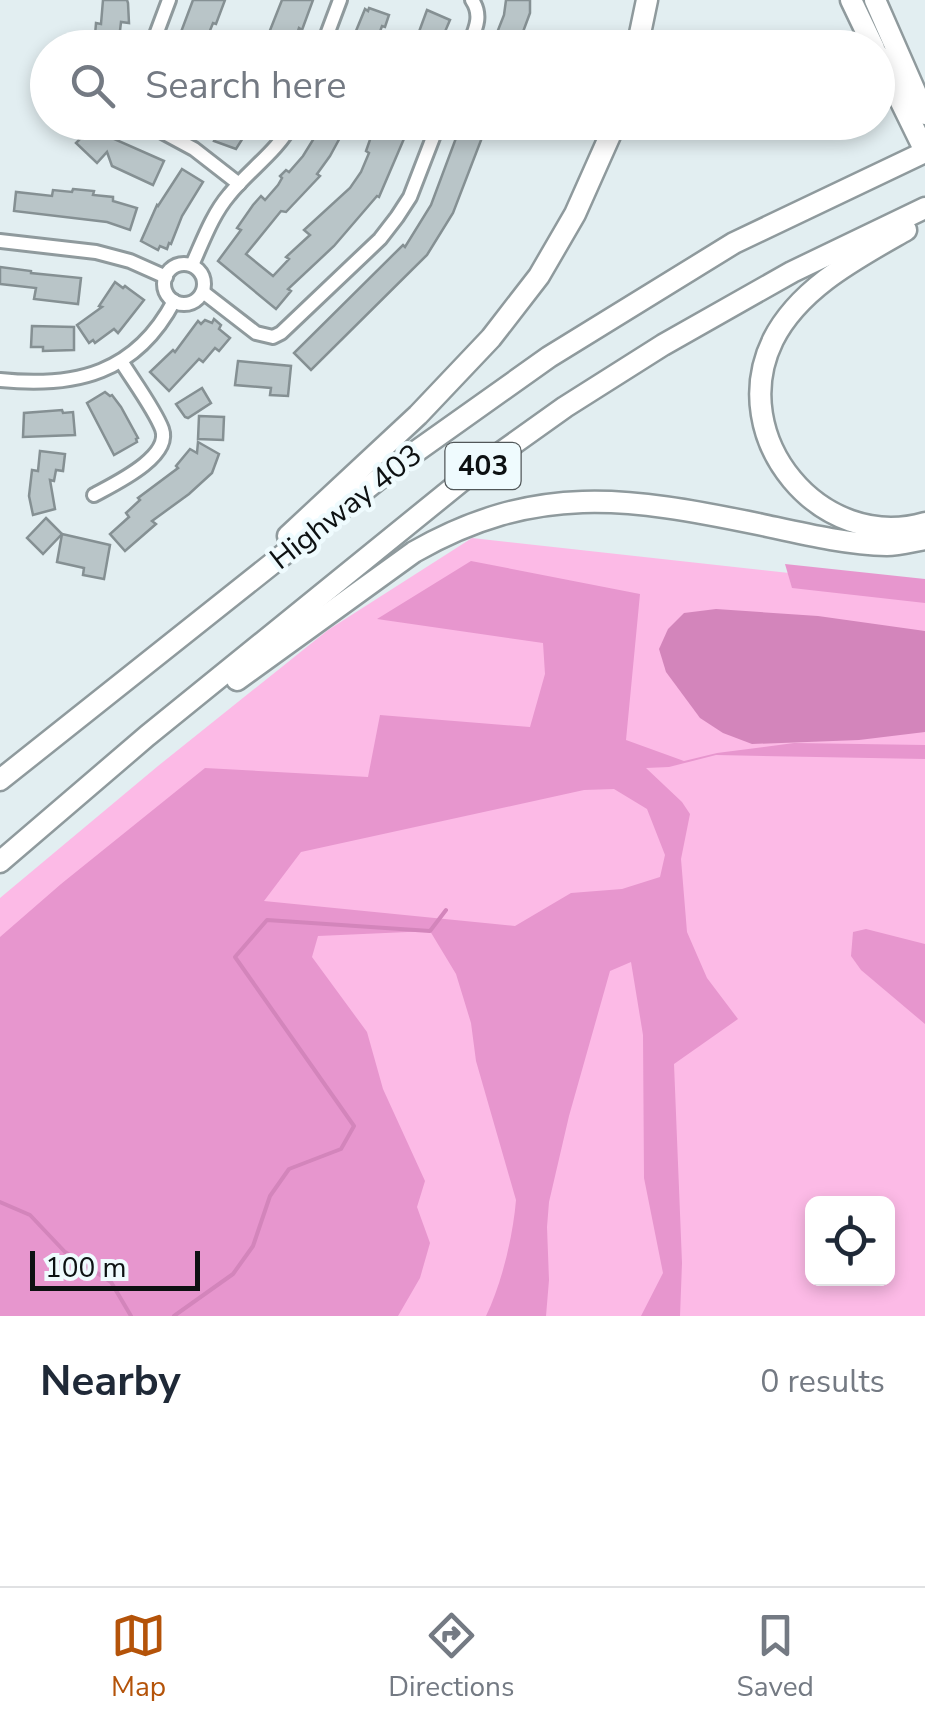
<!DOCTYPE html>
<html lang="en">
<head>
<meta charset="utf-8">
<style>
	body { margin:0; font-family:"Nunito Sans",sans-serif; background:#f6f6f7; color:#1f2937 }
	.controls { position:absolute; right:30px; bottom:30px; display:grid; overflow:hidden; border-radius:15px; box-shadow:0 5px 15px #0003 }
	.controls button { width:90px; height:90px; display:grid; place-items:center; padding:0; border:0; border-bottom:2px solid #e0e1e3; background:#fff; color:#1f2937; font:50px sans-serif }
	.scale { position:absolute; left:30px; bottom:25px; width:170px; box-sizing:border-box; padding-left:10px; border:5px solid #0d1112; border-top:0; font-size:28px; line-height:35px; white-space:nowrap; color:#0d1112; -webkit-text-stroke:8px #effbfe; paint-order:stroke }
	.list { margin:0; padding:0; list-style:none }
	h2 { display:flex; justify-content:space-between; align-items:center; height:130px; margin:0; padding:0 40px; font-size:42px }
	h2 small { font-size:32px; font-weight:400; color:#747a83 }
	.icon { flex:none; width:55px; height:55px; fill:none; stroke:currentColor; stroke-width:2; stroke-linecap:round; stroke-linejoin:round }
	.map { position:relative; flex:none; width:925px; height:1316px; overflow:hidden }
	.search { position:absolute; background:#fff; box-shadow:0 5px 15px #0003; left:30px; right:30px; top:30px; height:110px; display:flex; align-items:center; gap:25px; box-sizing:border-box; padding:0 35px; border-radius:55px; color:#747a83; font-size:38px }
	.sheet { height:270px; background:#fff }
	nav { display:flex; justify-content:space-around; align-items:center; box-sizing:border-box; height:140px; border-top:2px solid #e0e1e3; background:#fff; font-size:28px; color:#747a83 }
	nav a { display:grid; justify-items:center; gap:5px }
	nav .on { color:#b45309 }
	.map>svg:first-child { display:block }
	.green { fill:#fcbae6; fill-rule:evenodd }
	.forest { fill:#e796ce; fill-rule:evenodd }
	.water { fill:#d385bb }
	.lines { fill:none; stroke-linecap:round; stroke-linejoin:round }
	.stream { stroke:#d385bb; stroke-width:4 }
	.building { fill:#b9c5c8; stroke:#859093; stroke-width:2.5 }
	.minor-casing { stroke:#8f9a9d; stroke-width:18 }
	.highway-casing { stroke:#8f9a9d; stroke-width:25 }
	.minor { stroke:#fff; stroke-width:12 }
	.highway { stroke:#fff; stroke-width:20 }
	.labels { text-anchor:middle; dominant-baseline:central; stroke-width:9; stroke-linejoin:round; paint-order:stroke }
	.shield { fill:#effbfe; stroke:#515759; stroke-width:2.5 }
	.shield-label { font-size:28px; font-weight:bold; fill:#0d1112 }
	.street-label { font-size:30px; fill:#0d1112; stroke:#effbfe }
</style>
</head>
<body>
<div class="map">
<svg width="925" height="1316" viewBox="0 0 925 1316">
	<rect width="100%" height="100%" fill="#e2eef1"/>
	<path class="green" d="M472 538 925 588V1316H0V898L158 766 328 630ZM812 1204H888V1278H812Z"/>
	<g class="forest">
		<path d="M471 561 640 594 626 740 684 761 717 753 794 743 925 745V759L716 755 669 767 646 768 682 802 690 814 681 859 687 932 707 978 738 1019 674 1064 682 1263 680 1316H641L663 1273 644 1178 643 1035 631 962 610 971 569 1116 549 1202 547 1227 549 1280 546 1316H486C502 1283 513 1236 516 1200L476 1061 471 1023 456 974 430 931 318 936 312 957 367 1032 383 1089 425 1181 417 1207 430 1243 420 1278 398 1316H0V937L61 884 205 768 368 777 380 715 530 727 545 674 543 643 377 619ZM614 789 647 809 665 855 660 877 622 889 571 893 515 926 264 901 301 852 584 790Z"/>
		<polygon points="785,564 925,579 925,603 792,588"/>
		<polygon points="866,929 925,944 925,1024 861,970 851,956 853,932"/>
	</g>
	<polygon class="water" points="716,609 818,616 925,631 925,732 859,740 752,744 723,733 700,718 666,672 659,649 668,629 684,613"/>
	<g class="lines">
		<g class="stream">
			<polyline points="0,1202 30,1215 65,1252 111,1282 131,1316"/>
			<polyline points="174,1316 233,1274 253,1246 270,1196 289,1169 341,1149 354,1126 235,957 267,920 430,931 446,910"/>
		</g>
	</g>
	<g class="building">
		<polygon points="103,0 127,0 128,3 129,23 121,22 118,48 94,48 96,23 101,24"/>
		<polygon points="193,0 225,0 216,24 213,23 203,48 175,48"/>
		<polygon points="282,0 313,0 302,30 299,28 292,48 263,48"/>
		<polygon points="506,0 530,0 530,13 517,48 491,48 504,15"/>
		<polygon points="369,8 389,15 385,27 382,26 374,48 349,48 365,9 368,11"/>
		<polygon points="427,10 450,20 438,48 413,48"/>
		<polygon points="78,122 96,122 114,139 164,161 153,185 112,166 107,152 97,163 76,143 82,137"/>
		<polygon points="223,122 257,122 252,133 246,133 236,149 214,141"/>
		<polygon points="324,122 351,122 345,135 342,134 330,156 317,174 320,176 286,212 281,211 246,254 273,276 289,259 286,257 310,235 304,230 350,188 361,172 369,153 366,151 372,134 376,136 382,122 408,122 407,126 409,127 379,197 377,196 334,246 288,289 291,291 276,309 218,261 241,230 237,228 253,205 261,196 265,200 278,185 282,178 280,176 286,170 289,172 303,156"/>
		<polygon points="462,122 488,122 453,213 427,255 311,370 294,353 403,245 405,247 431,205"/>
		<polygon points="182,169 203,182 182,216 171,244 169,243 167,249 160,246 158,250 141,241 157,205 158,206"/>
		<polygon points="73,189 94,191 93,195 113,197 113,201 137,208 130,230 107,222 14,211 16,192 52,196 53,190 72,192"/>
		<polygon points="0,267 31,271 31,273 81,278 78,304 34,299 36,288 0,284"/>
		<polygon points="115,282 123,288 125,286 129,289 144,300 118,333 114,329 95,343 93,340 89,343 77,325 102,307 99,306"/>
		<polygon points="214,319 221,325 219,329 230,338 219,351 215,348 203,362 199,359 169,391 150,372 173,350 175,352 198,321 201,324 205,320 212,323"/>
		<polygon points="32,326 74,327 74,350 43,351 43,347 31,347"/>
		<polygon points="238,361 291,366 288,396 270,395 271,388 235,385"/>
		<polygon points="202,388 211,403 188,418 185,417 176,404"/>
		<polygon points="105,392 110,396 112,395 121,407 138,438 136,439 137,442 114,455 87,403"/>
		<polygon points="62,410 63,413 73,412 75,435 23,437 24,413"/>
		<polygon points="199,416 224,417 223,440 198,439"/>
		<polygon points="198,442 219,454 212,473 189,494 152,521 156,524 125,551 110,534 129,517 126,513 140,500 138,498 178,468 176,466 190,449 197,453"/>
		<polygon points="40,451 65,454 63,471 56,470 54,481 50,480 55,509 33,515 29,496 32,470 38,471"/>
		<polygon points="46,518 62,534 43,554 27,538"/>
		<polygon points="62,534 110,545 104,579 83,575 84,568 57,562"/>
	</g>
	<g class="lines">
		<defs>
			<g id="minor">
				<polyline points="151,48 169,0"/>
				<polyline points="322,48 340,0"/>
				<path d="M468 48C475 30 483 16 472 0"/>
				<polyline points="144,122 194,149 239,184"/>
				<polyline points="0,241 96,252 130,261 166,277"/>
				<circle cx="184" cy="284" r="20"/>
				<path d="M192 265C203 241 212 215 229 195 250 169 277 152 293 122"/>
				<polyline points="203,292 256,333 273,337 281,333 380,239 397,217 410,197 439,122"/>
				<path d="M0 380C76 388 136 373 174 301"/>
				<path d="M94 495C114 484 172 457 162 429 155 410 132 379 121 361"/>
			</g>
			<g id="highway">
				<polyline points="851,0 874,48"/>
				<polyline points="875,0 925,114"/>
				<polyline points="637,48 647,0"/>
				<polyline points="878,55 925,151"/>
				<path d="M906 230C857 258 799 288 773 340 725 438 821 553 925 523"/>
				<polyline points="288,536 418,415 491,338 539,276 575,214 616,122"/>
				<path d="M237 680 414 552C535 483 628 497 758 524 800 533 844 544 887 545 899 545 913 541 925 539"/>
				<polyline points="0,780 390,470 549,357 734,243 925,152"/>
				<polyline points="0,862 147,736 464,479 565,407 663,345 792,272 925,208"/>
			</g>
		</defs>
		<use href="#minor" class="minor-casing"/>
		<use href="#highway" class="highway-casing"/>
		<use href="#minor" class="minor"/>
		<use href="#highway" class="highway"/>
	</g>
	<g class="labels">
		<rect class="shield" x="445.5" y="443" width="75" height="46" rx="8"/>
		<g class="shield-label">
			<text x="483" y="466">403</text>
		</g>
		<g class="street-label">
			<text transform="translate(346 507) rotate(-38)">Highway 403</text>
		</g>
	</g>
</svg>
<div class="controls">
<button><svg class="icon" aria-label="locate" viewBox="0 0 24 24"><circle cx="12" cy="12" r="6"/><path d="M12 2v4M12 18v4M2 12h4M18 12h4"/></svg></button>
</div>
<div class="scale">100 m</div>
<div class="search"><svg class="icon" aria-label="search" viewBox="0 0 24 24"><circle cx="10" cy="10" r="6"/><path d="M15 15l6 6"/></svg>Search here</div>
</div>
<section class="sheet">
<h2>Nearby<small>0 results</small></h2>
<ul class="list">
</ul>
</section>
<nav>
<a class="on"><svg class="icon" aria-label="map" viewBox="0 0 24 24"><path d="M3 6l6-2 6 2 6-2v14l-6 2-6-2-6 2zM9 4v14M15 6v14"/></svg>Map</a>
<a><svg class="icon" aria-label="directions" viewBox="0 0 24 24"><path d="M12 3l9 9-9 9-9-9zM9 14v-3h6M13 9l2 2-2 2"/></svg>Directions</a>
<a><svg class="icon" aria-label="saved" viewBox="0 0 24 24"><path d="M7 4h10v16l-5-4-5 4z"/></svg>Saved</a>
</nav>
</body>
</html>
